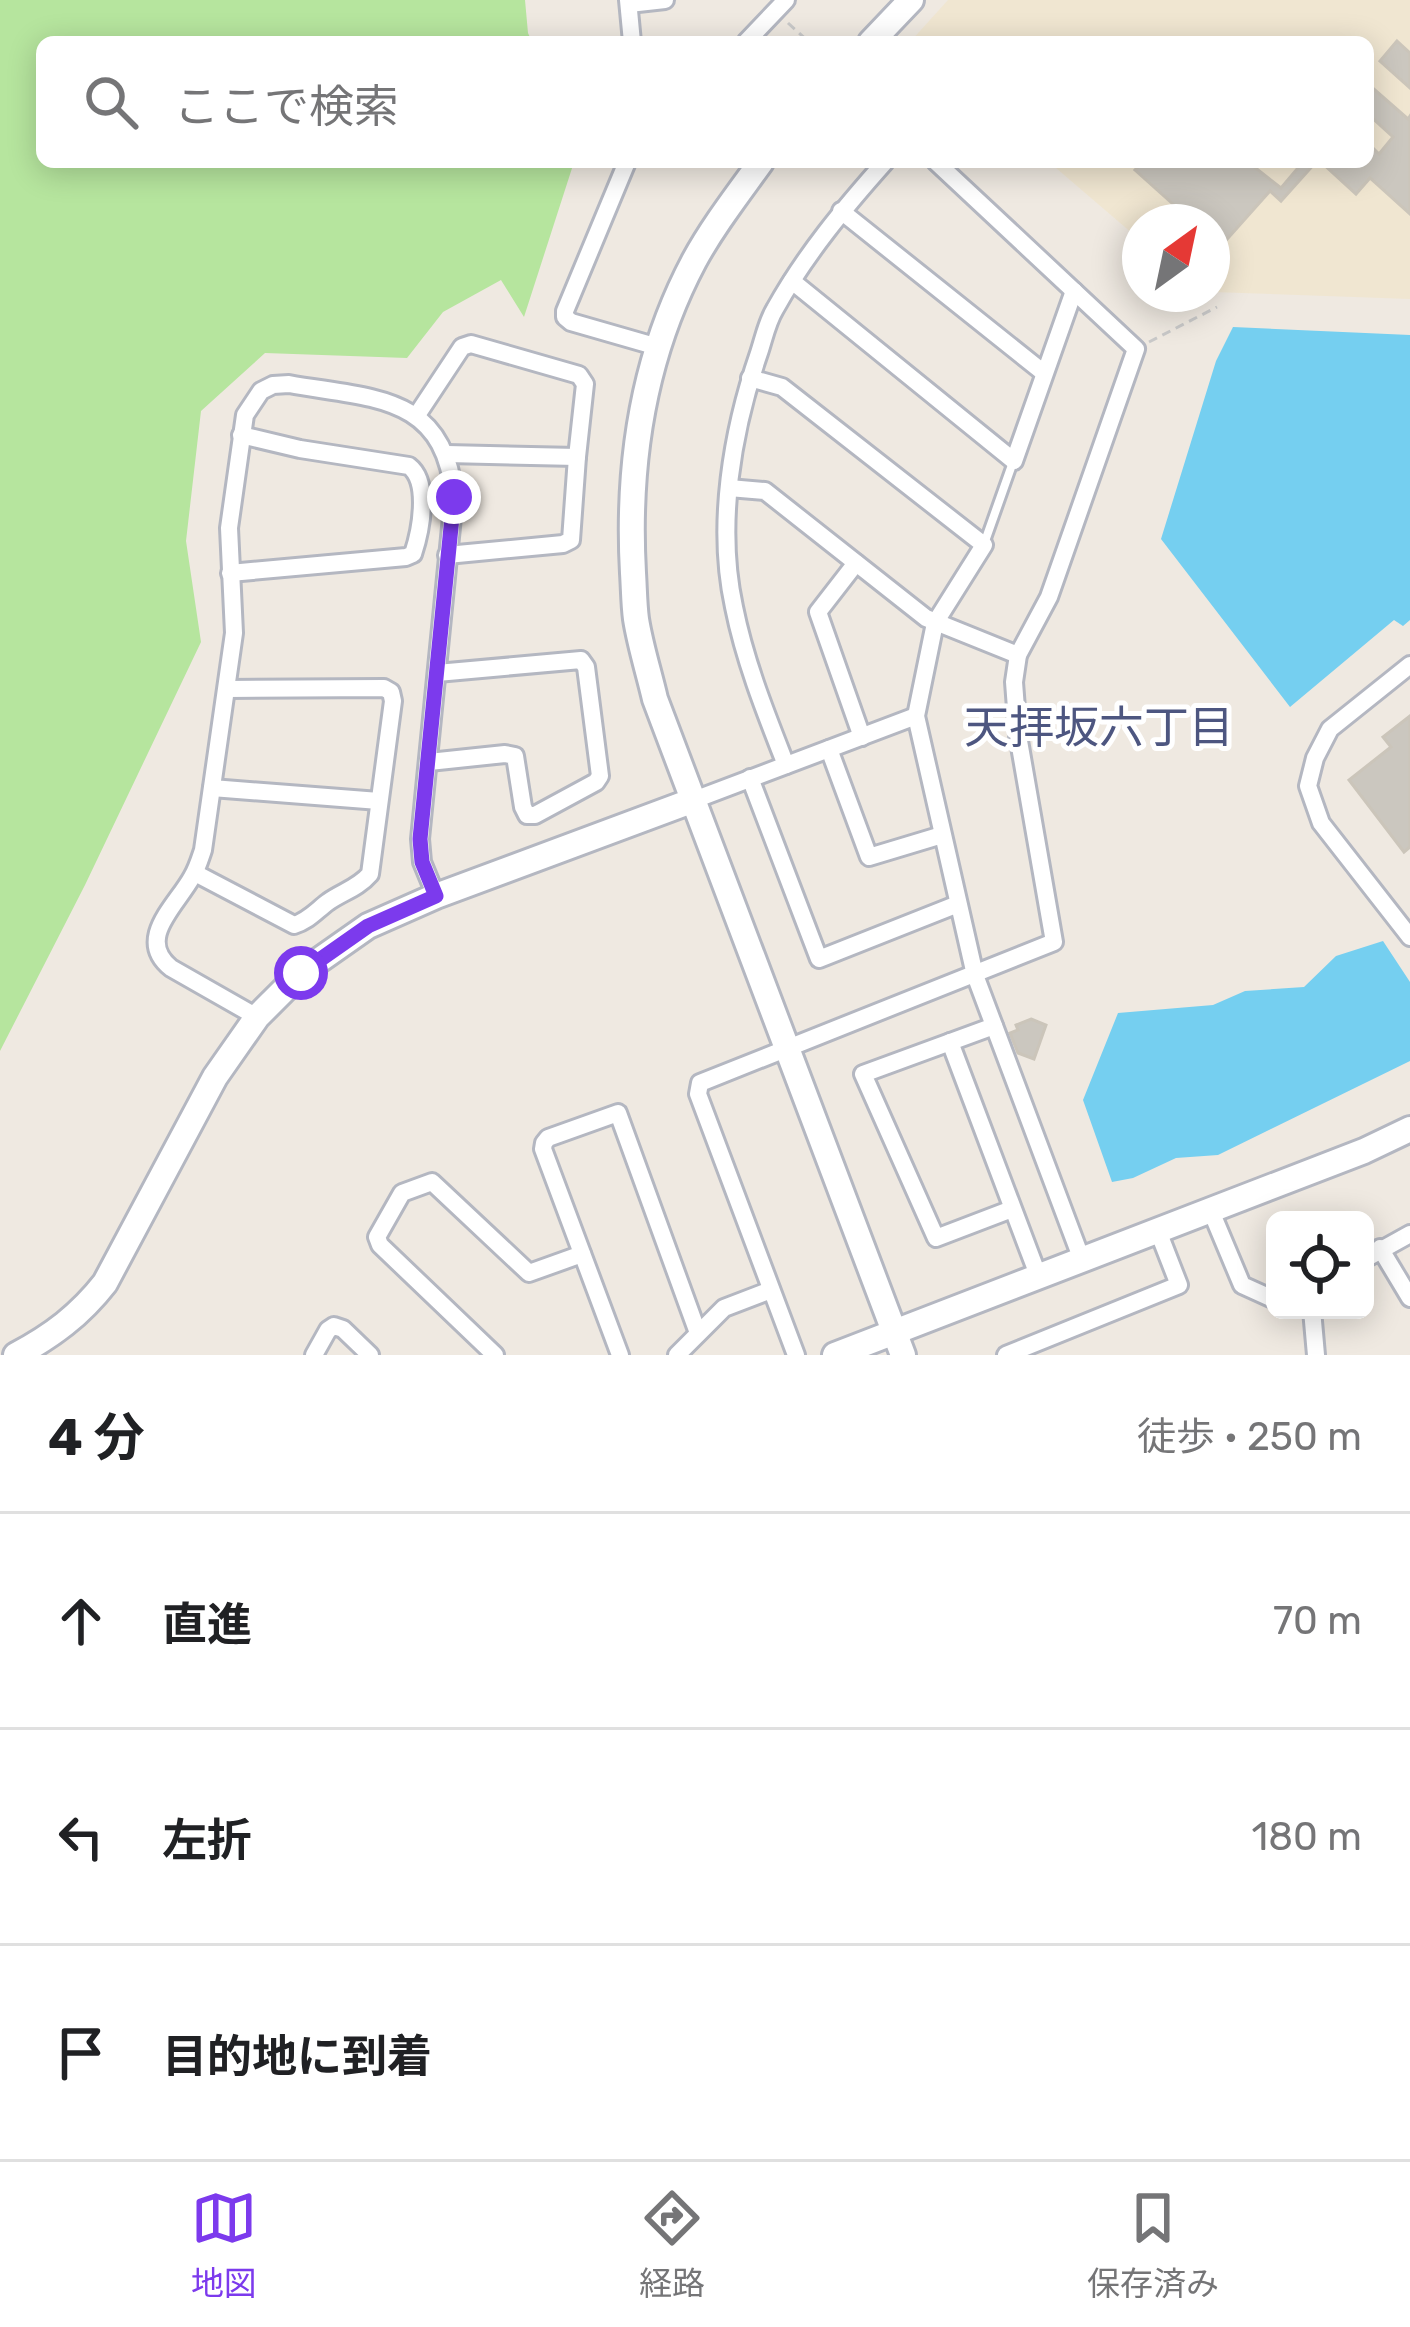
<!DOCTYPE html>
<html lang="ja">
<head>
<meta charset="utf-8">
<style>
	body { margin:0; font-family:Rubik,"Noto Sans JP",sans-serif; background:#f2f2f2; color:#202124 }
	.controls { position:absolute; right:36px; bottom:36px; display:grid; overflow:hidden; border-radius:18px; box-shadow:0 6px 30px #0003 }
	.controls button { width:108px; height:108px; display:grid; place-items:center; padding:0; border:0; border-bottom:3px solid #e0e0e0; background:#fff; color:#202124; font:60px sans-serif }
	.compass { position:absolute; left:1122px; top:204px; width:108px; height:108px; border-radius:50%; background:#fff; box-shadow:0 6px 30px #0003; rotate:33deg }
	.stop { position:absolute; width:36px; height:36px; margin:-27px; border:9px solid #7c3aed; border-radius:50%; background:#fff }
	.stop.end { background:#7c3aed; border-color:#fff; box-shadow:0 3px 12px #0008 }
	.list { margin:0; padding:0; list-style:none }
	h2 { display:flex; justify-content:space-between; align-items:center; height:156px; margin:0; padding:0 48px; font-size:51px }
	h2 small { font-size:39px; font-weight:400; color:#757577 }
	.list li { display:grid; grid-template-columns:78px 1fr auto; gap:36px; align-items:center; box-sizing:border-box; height:216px; padding:0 48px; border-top:3px solid #e0e0e0 }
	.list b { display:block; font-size:45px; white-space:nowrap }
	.list em { font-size:39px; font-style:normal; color:#757577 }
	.icon { flex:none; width:66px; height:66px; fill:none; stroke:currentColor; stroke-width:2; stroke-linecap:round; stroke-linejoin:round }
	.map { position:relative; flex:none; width:1410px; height:1355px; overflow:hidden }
	.search { position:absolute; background:#fff; box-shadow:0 6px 30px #0003; left:36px; right:36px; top:36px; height:132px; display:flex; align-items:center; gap:30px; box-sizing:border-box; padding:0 42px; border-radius:18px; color:#757577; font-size:45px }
	.sheet { height:804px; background:#fff }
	nav { display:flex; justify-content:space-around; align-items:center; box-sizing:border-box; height:168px; border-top:3px solid #e0e0e0; background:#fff; font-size:33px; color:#757577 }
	nav a { display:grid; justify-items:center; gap:6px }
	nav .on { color:#7c3aed }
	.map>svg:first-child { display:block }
	.education { fill:#f0e6d1 }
	.green { fill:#b6e59e }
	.water { fill:#75cff0 }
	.building { fill:#cbc7bf; stroke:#cbc5ba; stroke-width:3 }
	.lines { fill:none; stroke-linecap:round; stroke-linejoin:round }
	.lane-casing { stroke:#b4b7c1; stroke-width:14 }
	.street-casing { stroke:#b4b7c1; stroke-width:22 }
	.secondary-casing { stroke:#b4b7c1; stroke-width:30 }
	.path { stroke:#c9c9c9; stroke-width:3; stroke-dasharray:9 6; stroke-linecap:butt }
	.lane { stroke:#fff; stroke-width:8 }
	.street { stroke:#fff; stroke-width:16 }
	.secondary { stroke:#fff; stroke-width:24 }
	.route { stroke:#7c3aed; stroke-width:15 }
	.labels { text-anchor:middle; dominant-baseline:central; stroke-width:10; stroke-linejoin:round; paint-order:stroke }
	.neighbourhood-label { font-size:45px; fill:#4d5680; stroke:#fff }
</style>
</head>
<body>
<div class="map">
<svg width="1410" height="1355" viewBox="0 0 1410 1355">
	<rect width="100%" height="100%" fill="#efe9e1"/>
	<polygon class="education" points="948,0 1410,0 1410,299 1212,292 1212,222 1140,222 1140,240 1049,162 1368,162 1368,42 910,42"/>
	<polygon class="green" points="0,0 525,0 528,33 532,42 42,42 42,162 574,162 524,317 501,280 443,312 407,358 265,353 201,411 186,541 201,642 85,885 0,1051"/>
	<g class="water">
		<polygon points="1233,327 1410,335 1410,620 1403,626 1394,620 1290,707 1161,539 1216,361"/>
		<polygon points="1383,941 1410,982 1410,1061 1218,1155 1176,1158 1133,1178 1112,1182 1083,1100 1118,1013 1213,1005 1245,991 1304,987 1336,956"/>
	</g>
	<g class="building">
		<polygon points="1397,41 1410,53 1410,88 1380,61"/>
		<polygon points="1368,84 1408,119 1410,116 1410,214 1370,178 1356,194 1321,162 1354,162 1358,166 1362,162 1368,162 1368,155 1374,149 1379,154 1393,137 1368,114"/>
		<polygon points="1143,162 1248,162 1281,188 1303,162 1316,162 1281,201 1270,191 1220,247 1212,239 1212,222 1193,222 1135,170"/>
		<polygon points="1410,716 1410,847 1404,852 1349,780 1391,747 1383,737"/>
		<polygon points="1031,1019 1046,1025 1034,1059 1018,1053 1010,1033 1018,1030 1016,1025"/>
	</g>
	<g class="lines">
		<defs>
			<polyline id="lane" points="984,544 1013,462"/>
			<g id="street">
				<polyline points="628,0 632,42"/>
				<polyline points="629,4 665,0"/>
				<polyline points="746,42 786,0"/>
				<polyline points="627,162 565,311 565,317 571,322 658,347"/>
				<polyline points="841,211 1044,373"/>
				<polyline points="792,281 1014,461 1074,291"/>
				<polyline points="750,378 782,387 984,545 935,623 916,716 975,975 1082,1260"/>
				<polyline points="417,415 462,347 471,344 579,375 585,384 577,457 571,540 563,544 447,555"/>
				<polyline points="447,454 577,457"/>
				<polyline points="729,488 765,491 926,618 1018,655"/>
				<polyline points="856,563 818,612 862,737"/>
				<path d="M230 573 406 557 413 554C421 530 430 482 409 466L300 449 241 435"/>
				<polyline points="1410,665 1330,729 1315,758 1308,786 1321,823 1410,937"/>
				<polyline points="829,749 869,857 942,835"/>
				<polyline points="429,762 505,754 515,756 523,807 527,815 535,815 596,782 600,776 586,667 581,660 437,673"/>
				<path d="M786 765C766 714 745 662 734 607 716 525 732 431 759 353 764 338 767 322 775 309 805 255 844 208 885 162"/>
				<polyline points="750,778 819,959 958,904"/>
				<polyline points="212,788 379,801"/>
				<polyline points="694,800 916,716"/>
				<path d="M195 873 294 925C308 921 316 911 328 902 342 892 358 888 370 874L393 701 391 692 384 688 227 689"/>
				<path d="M257 1017 171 968C135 939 176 906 192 877 197 869 200 859 203 850L234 633 229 528 245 415 261 391 273 385 289 384C371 399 445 393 454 497L420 839 422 862 436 896"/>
				<polyline points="994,1026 863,1074 936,1238 1012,1209"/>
				<polyline points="950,1042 1038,1275"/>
				<polyline points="1211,1211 1242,1285 1275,1300"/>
				<polyline points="1380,1248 1410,1298"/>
				<polyline points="1365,1259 1410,1234"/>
				<polyline points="1312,1310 1316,1355"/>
				<polyline points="314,1355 328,1330 334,1326 343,1329 370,1355"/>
				<polyline points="495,1355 380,1245 377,1237 402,1193 432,1182 529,1273 582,1254"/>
				<polyline points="620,1355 543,1149 544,1143 548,1138 618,1113 698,1333"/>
				<polyline points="677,1355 724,1308 771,1290"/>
				<polyline points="796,1355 698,1094 700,1083 1054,942 1018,735 1014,682 1018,655 1049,597 1136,349 936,162"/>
				<polyline points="1006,1355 1179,1285 1158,1231"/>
			</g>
			<g id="secondary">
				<polyline points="871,42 911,0"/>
				<path d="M761 162C738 194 713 226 694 261 643 357 627 465 633 573 634 588 634 604 636 619 640 645 649 673 655 699L903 1355"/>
				<path d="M16 1355C52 1336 80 1315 105 1283L215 1077 257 1017 301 973 368 926 436 896 694 800"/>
				<polyline points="835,1355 1364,1151 1410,1129"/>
			</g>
		</defs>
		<use href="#lane" class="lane-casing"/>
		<use href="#street" class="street-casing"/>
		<use href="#secondary" class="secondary-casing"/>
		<g class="path">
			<polyline points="788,23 809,42"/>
			<polyline points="1149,342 1217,307"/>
		</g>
		<use href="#lane" class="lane"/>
		<use href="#street" class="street"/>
		<use href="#secondary" class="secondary"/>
	</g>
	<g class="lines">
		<polyline class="route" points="301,973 368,926 436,896 422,862 420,839 454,497"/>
	</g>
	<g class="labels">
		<g class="neighbourhood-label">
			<text x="1099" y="727">天拝坂六丁目</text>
		</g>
	</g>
</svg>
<div class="controls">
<button><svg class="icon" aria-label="locate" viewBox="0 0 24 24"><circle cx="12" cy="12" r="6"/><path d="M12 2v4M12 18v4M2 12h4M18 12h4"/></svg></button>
</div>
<svg class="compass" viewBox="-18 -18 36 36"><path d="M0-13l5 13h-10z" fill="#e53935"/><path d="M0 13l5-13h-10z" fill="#757577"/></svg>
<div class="stop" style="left:301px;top:973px"></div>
<div class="stop end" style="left:454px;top:497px"></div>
<div class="search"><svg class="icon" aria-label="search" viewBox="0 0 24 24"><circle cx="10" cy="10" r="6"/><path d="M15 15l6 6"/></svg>ここで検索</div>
</div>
<section class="sheet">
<h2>4 分<small>徒歩 · 250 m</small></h2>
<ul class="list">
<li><svg class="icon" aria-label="ahead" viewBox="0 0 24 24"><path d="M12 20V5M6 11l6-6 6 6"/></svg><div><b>直進</b></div><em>70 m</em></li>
<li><svg class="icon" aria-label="left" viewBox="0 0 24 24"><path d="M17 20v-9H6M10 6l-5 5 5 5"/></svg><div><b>左折</b></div><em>180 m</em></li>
<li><svg class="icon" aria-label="arrive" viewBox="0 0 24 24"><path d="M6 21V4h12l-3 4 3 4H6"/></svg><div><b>目的地に到着</b></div></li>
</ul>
</section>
<nav>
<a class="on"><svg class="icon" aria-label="map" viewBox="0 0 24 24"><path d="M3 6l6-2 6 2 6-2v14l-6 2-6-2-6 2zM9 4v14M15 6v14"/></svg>地図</a>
<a><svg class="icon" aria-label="directions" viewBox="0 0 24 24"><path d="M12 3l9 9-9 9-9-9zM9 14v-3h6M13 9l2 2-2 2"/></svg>経路</a>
<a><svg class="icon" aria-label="saved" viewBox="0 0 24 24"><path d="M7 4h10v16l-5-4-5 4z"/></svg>保存済み</a>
</nav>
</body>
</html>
